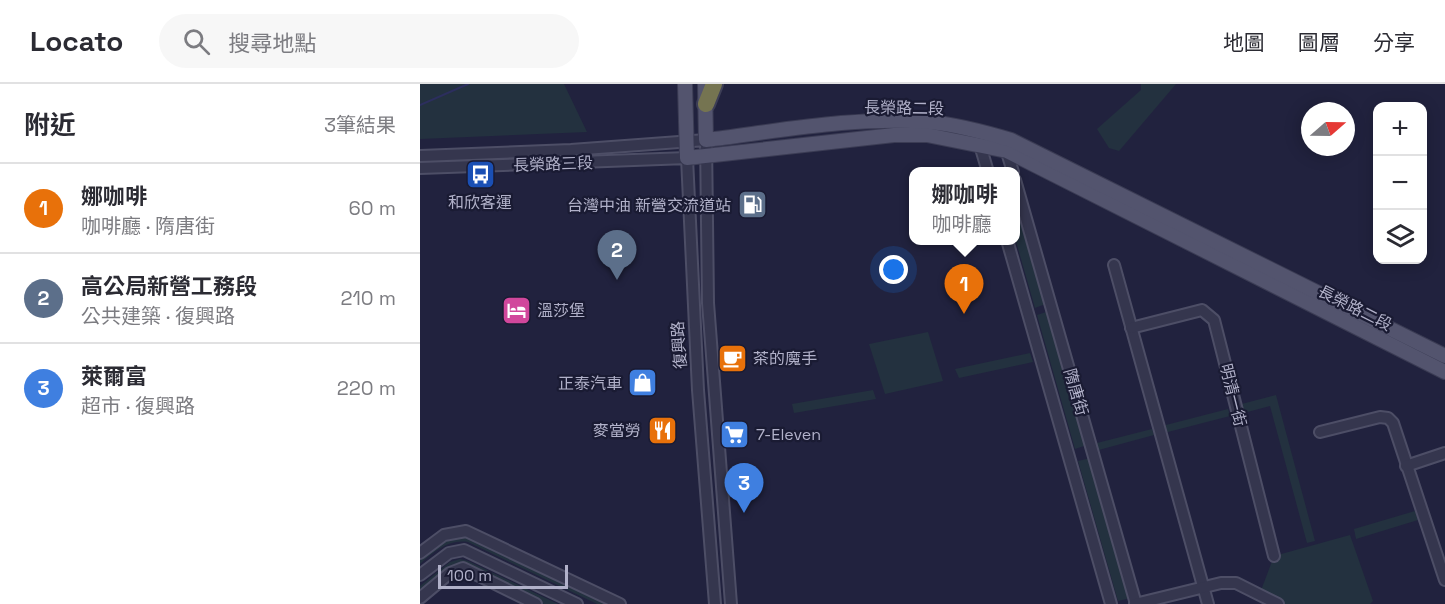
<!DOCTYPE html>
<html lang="zh-TW">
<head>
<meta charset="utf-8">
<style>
	body { margin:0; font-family:"Space Grotesk","Noto Sans TC",sans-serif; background:#f7f7f7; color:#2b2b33 }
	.controls { position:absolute; right:18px; top:18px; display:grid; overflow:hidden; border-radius:12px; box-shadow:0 3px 15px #0003 }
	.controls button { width:54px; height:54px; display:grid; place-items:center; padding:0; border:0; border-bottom:2px solid #e1e1e2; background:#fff; color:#2b2b33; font:30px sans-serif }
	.compass { position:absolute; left:881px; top:18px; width:54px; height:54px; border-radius:50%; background:#fff; box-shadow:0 3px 15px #0003; rotate:70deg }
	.scale { position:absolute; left:18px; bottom:15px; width:130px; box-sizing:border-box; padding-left:6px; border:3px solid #b1b1c9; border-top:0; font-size:16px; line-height:21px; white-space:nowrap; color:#b1b1c9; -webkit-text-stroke:4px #1a1b33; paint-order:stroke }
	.you { position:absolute; left:474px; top:186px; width:21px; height:21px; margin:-15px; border:4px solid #fff; border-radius:50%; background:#1a73e8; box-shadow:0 0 0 9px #1a73e833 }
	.badge { display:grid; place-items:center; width:39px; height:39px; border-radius:50%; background:#111827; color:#fff; font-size:20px; font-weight:700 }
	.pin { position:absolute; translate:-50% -50px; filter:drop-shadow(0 2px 3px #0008) }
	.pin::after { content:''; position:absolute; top:32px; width:21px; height:18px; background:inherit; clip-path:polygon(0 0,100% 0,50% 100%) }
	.popup { position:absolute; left:489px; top:83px; width:111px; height:78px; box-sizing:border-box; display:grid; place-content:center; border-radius:12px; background:#fff; filter:drop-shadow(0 2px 4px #0005); font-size:20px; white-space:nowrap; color:#7c7c81 }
	.popup b { font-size:22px; color:#2b2b33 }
	.popup::after { content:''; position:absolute; left:50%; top:100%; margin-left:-12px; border:12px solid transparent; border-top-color:#fff }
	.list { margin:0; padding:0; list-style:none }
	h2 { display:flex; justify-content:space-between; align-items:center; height:78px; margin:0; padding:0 24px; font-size:26px }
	h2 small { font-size:20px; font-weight:400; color:#7c7c81 }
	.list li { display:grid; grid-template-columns:39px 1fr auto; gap:18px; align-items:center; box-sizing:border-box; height:90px; padding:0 24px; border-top:2px solid #e1e1e2 }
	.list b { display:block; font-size:22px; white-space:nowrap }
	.list p { margin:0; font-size:20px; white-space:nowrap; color:#7c7c81 }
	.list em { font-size:20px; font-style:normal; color:#7c7c81 }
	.icon { flex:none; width:33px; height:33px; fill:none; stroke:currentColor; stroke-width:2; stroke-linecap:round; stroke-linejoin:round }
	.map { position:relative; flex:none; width:1025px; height:520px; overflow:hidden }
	header { display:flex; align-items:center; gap:36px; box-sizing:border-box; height:84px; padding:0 30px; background:#fff; border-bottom:2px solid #e1e1e2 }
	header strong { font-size:28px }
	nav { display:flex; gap:33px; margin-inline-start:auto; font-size:21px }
	.search { width:420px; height:54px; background:#f7f7f7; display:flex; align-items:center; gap:15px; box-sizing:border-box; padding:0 21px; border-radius:33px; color:#7c7c81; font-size:22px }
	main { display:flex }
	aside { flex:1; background:#fff }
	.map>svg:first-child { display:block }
	.green { fill:#23313f }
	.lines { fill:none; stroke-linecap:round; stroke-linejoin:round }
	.stream { stroke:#2c2e5e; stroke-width:2 }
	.minor-casing { stroke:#4d4e66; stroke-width:14 }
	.major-casing { stroke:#3b3c54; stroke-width:16 }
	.highway-casing { stroke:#3d3e56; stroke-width:20 }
	.minor { stroke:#35364e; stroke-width:10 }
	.major { stroke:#53546e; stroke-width:14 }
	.highway { stroke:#757451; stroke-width:16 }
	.labels { text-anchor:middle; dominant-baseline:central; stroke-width:4.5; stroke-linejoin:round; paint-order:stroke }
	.street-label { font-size:16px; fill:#b1b1c9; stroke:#1a1b33 }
	.poi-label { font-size:16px; fill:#b1b1c9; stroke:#1a1b33; text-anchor:end }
</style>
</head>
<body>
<header>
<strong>Locato</strong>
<div class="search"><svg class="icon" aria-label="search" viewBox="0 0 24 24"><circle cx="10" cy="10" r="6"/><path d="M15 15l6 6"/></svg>搜尋地點</div>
<nav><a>地圖</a><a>圖層</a><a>分享</a></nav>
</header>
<main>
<aside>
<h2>附近<small>3筆結果</small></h2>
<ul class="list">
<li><span class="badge" style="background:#e8710a">1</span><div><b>娜咖啡</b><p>咖啡廳 · 隋唐街</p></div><em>60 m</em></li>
<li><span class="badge" style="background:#5c6f8a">2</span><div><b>高公局新營工務段</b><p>公共建築 · 復興路</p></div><em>210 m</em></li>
<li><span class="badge" style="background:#3f7fe0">3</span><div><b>萊爾富</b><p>超市 · 復興路</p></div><em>220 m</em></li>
</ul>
</aside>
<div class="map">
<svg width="1025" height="520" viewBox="0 0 1025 520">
	<rect width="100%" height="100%" fill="#21223e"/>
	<g class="green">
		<polygon points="0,0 144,0 167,48 0,55"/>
		<polygon points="721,0 756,0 699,67 689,64 677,45 721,6"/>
		<polygon points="595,105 628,219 615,224 595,154"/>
		<polygon points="629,227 667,361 655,365 617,231"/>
		<polygon points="508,248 523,297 465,310 449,260"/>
		<polygon points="610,269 613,278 539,294 535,285"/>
		<polygon points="453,306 456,315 374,329 372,320"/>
		<polygon points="856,311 895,457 887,459 850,322 820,330 818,321"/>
		<polygon points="808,325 810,332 744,349 742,342"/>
		<polygon points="732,345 734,351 675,367 673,360"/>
		<polygon points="671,374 711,514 698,517 658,377"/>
		<polygon points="995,427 998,436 936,455 934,445"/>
		<path d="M41 450 193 520H177L48 458C28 455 14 468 0 480V472L15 460Z"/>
		<polygon points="930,451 953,517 950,520 858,520 840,509 854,472"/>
		<polygon points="40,475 48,477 138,520 124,520 51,483 0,510 0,502 30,478"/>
	</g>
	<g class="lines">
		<polyline class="stream" points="0,21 48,0"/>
		<defs>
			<g id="minor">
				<polyline points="563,56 560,61 568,88"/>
				<polyline points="585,62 593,88"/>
				<polyline points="0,72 151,66 286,56 288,219 311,520"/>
				<polyline points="0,84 267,74 278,306 295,520"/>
				<polyline points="595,96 716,520"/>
				<polyline points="587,156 691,520"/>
				<polyline points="694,181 788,520"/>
				<polyline points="711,244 782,226 794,236 854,472"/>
				<polyline points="900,348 960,333 968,334 973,339 1025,496"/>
				<polyline points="986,382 1025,369"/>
				<polyline points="0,469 24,451 46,447 200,520"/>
				<polyline points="0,491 29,469 44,466 157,520"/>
				<polyline points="0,514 30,489 43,484 116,520"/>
				<polyline points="715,520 801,499 816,499 858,520"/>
			</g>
			<g id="major">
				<polyline points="265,0 267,74 474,51 507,51 587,67 1025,288"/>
				<path d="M285 0 286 56C359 47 436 32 510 38 538 41 564 48 591 56L1025 272"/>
			</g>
			<polyline id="highway" points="286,20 294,0"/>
		</defs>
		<use href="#minor" class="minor-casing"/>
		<use href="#major" class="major-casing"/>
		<use href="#highway" class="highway-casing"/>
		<use href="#minor" class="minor"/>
		<use href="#major" class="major"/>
		<use href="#highway" class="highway"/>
	</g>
	<defs>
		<symbol id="bus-square" viewBox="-11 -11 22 22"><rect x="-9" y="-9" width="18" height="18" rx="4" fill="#1a4fb4" stroke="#1a1b33"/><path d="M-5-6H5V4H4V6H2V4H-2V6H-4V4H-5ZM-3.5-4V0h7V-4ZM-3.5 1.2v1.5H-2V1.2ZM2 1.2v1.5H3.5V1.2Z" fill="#fff"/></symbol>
		<symbol id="fuel-square" viewBox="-11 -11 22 22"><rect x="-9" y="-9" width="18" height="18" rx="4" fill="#5c6f8a" stroke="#1a1b33"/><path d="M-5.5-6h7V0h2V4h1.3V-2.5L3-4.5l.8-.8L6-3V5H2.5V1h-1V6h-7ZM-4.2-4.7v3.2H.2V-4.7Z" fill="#fff"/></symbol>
		<symbol id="hotel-square" viewBox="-11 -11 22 22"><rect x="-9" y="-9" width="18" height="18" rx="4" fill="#d1479c" stroke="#1a1b33"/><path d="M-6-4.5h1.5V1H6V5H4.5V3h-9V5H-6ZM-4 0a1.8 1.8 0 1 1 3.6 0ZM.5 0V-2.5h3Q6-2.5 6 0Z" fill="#fff"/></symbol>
		<symbol id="cafe-square" viewBox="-11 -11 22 22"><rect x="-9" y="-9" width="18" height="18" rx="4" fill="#e8710a" stroke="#1a1b33"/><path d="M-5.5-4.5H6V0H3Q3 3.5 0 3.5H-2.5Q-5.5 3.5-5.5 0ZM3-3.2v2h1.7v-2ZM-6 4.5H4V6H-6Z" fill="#fff"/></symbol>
		<symbol id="shop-square" viewBox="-11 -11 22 22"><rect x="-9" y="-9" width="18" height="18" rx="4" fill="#3f7fe0" stroke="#1a1b33"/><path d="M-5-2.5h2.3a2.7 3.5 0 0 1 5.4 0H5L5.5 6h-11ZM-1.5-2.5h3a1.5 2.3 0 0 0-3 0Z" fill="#fff"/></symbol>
		<symbol id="restaurant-square" viewBox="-11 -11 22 22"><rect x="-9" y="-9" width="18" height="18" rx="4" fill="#e8710a" stroke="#1a1b33"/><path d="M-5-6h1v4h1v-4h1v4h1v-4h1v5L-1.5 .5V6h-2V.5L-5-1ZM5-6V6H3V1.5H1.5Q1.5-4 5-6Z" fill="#fff"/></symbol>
		<symbol id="supermarket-square" viewBox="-11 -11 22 22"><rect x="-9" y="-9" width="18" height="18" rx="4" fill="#3f7fe0" stroke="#1a1b33"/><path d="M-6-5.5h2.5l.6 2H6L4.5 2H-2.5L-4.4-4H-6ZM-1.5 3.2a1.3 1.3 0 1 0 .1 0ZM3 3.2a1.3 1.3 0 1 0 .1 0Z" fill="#fff"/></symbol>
	</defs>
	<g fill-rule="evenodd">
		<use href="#bus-square" x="44" y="74" width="33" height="33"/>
		<use href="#fuel-square" x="316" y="104" width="33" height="33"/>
		<use href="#hotel-square" x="80" y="210" width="33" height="33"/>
		<use href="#cafe-square" x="296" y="258" width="33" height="33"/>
		<use href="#shop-square" x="206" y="282" width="33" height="33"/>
		<use href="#restaurant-square" x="226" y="330" width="33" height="33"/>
		<use href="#supermarket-square" x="298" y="334" width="33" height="33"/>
	</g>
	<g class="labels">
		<g class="street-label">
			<text transform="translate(484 24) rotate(1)">長榮路二段</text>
			<text transform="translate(133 80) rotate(-2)">長榮路三段</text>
			<text transform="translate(935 224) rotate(27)">長榮路二段</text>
			<text transform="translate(259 261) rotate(-94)">復興路</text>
			<text transform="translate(656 308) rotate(74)">隋唐街</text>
			<text transform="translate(813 311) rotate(76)">明清一街</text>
		</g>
		<g class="poi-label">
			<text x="60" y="118" text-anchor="middle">和欣客運</text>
			<text x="311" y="121">台灣中油 新營交流道站</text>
			<text x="117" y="226" text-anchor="start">溫莎堡</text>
			<text x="333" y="274" text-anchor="start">茶的魔手</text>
			<text x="202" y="299">正泰汽車</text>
			<text x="221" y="346">麥當勞</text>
			<text x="336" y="350" text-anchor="start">7-Eleven</text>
		</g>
	</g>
</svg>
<div class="controls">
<button>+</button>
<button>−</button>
<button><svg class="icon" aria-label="layers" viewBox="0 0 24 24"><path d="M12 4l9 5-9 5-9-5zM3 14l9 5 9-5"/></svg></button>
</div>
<svg class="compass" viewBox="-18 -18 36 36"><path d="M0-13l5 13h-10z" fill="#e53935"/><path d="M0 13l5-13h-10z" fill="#7c7c81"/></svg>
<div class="scale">100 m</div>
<div class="you"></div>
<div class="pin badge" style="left:544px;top:230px;background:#e8710a">1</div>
<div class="popup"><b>娜咖啡</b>咖啡廳</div>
<div class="pin badge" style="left:197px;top:196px;background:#5c6f8a">2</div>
<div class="pin badge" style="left:324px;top:429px;background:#3f7fe0">3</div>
</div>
</main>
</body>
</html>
